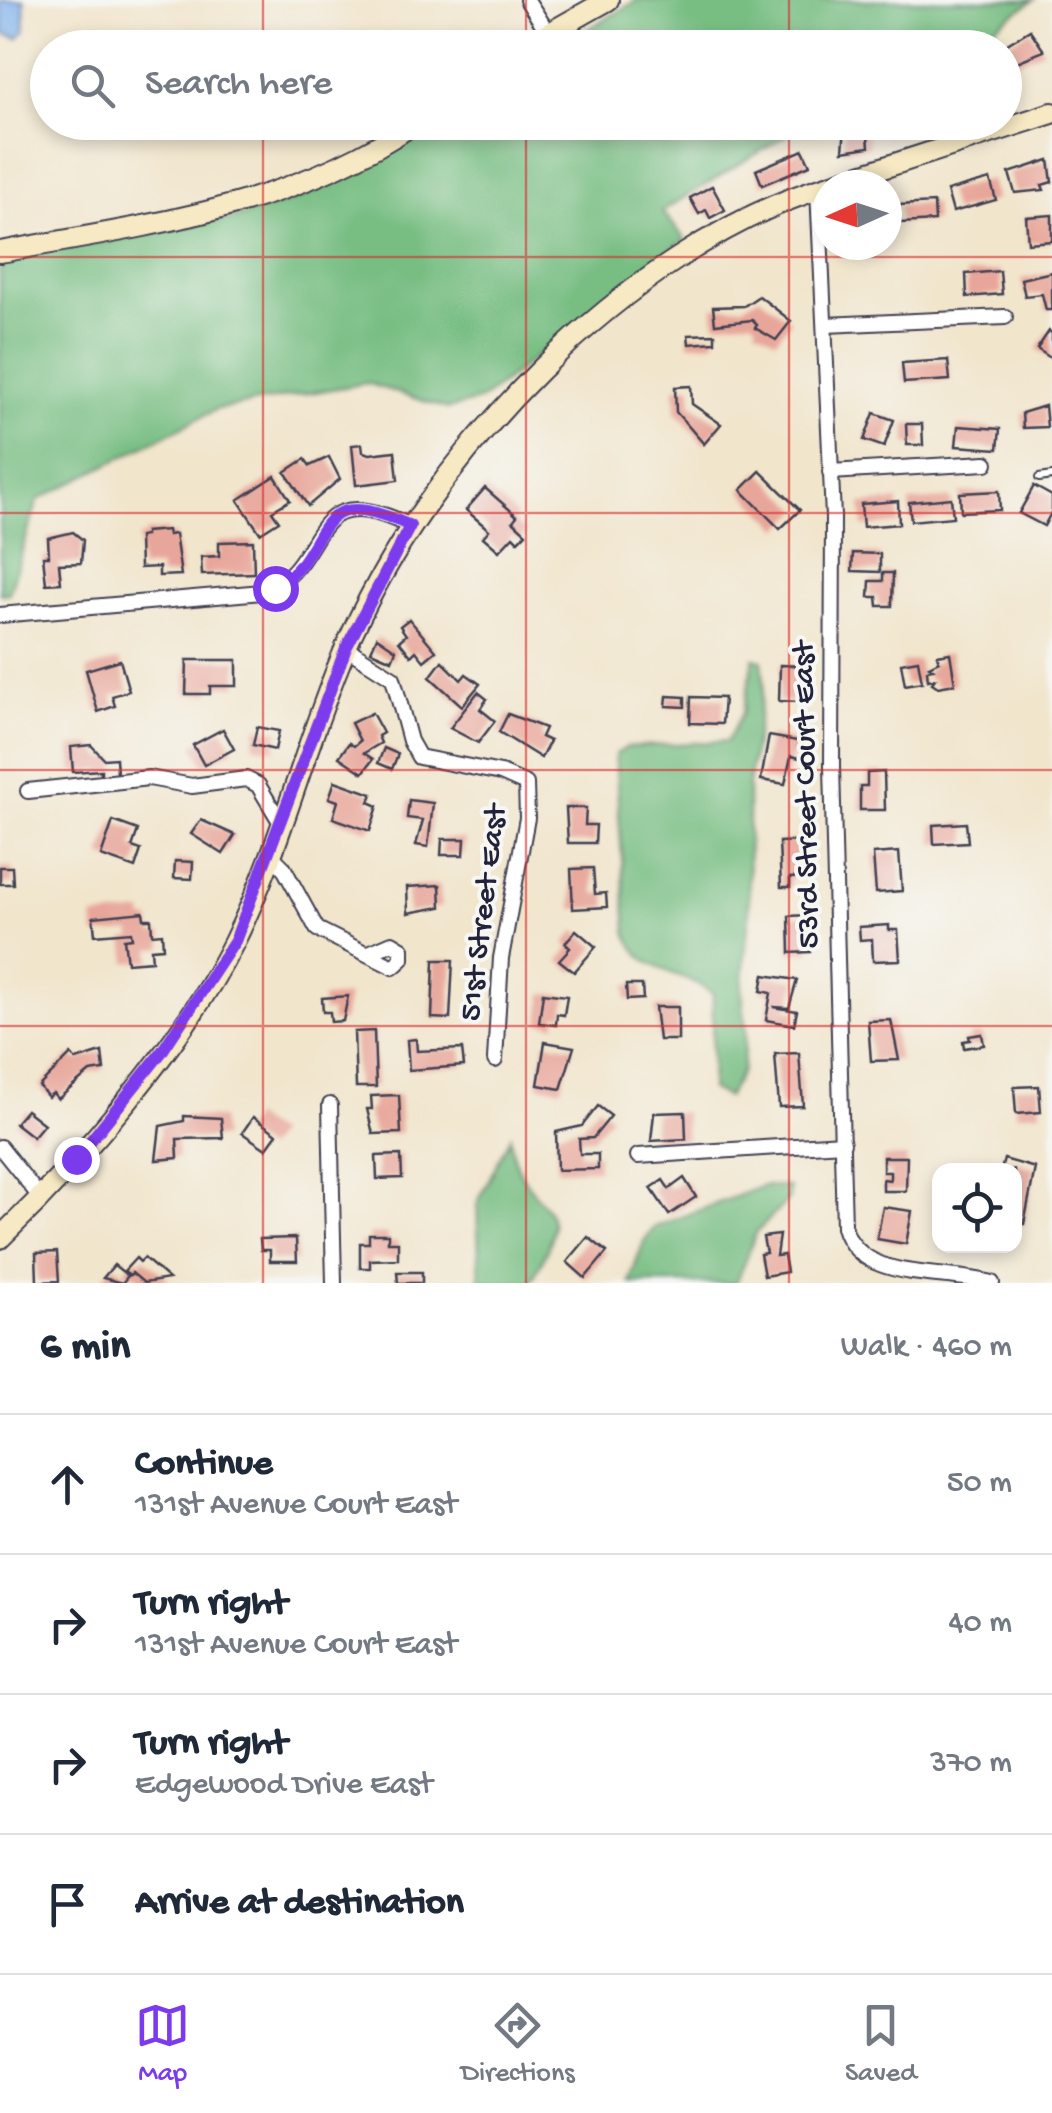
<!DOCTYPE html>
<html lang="en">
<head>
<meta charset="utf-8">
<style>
	body { margin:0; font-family:"Gochi Hand",sans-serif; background:#f6f6f7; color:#1f2937 }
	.controls { position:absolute; right:30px; bottom:30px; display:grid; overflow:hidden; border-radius:20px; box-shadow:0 5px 15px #0003 }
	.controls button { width:90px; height:90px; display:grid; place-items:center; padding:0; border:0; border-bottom:2px solid #e0e1e3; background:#fff; color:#1f2937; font:50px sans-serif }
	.compass { position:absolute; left:812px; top:170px; width:90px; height:90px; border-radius:50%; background:#fff; box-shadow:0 5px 15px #0003; rotate:267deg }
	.stop { position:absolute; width:30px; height:30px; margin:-22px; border:8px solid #7c3aed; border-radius:50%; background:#fff }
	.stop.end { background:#7c3aed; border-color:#fff; box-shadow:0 2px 10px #0008 }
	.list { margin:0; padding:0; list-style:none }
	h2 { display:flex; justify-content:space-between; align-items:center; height:130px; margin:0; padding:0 40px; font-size:42px }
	h2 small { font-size:32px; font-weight:400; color:#747a83 }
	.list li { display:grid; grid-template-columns:65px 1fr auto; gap:30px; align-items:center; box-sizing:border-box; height:140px; padding:0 40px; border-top:2px solid #e0e1e3 }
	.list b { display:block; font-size:38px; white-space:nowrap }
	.list p { margin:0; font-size:32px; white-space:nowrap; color:#747a83 }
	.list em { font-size:32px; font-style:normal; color:#747a83 }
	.icon { flex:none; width:55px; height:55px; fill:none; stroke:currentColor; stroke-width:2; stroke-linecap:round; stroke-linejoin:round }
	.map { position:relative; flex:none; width:1052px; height:1283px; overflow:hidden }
	.search { position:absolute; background:#fff; box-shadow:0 5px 15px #0003; left:30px; right:30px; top:30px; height:110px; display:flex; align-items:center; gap:25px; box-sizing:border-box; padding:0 35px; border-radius:55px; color:#747a83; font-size:38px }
	.sheet { height:690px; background:#fff }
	nav { display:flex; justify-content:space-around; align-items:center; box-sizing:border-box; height:140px; border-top:2px solid #e0e1e3; background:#fff; font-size:28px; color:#747a83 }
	nav a { display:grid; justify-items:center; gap:5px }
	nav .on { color:#7c3aed }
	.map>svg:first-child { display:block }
	.forest { fill:#78be83; stroke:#4d705f; stroke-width:2.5 }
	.water { fill:#81b1ec; stroke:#526a94; stroke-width:2.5 }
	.building { fill:#e8a69a }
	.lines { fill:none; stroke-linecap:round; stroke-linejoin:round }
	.lane-casing { stroke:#413f51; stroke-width:10 }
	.street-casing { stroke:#413f51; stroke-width:18 }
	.secondary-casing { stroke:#413f51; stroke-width:24 }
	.lane { stroke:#fff; stroke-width:6 }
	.street { stroke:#fff; stroke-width:14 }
	.secondary { stroke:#f6e9c3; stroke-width:20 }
	.route { stroke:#7c3aed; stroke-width:12 }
	.grid { fill:none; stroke:#d62828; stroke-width:2.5; stroke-opacity:0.55 }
	.labels { text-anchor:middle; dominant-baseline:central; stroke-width:8; stroke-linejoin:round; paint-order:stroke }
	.street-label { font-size:32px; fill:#22223b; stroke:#f6f6f2 }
</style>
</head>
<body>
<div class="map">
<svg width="1052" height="1283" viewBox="0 0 1052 1283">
	<rect width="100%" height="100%" fill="#f6f6f2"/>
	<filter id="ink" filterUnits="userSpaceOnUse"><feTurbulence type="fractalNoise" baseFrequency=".01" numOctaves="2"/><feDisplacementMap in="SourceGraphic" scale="20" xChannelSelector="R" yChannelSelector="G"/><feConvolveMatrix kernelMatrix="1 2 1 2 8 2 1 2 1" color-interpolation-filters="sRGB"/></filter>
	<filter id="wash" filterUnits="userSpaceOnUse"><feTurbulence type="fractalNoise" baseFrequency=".0048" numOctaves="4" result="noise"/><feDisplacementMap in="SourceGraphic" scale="40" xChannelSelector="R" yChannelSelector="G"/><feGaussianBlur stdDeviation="2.25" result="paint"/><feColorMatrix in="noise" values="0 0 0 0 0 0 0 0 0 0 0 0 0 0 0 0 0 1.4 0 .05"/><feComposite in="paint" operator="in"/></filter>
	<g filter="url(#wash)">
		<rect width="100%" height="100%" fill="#f1e5cc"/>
		<g class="forest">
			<polygon points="637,0 1034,0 965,47 558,47"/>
			<polygon points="437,123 807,123 662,211 685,239 481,400 448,409 367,383 217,409 38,500 9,593 0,594 0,260 237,217 306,196"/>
			<path d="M754 658 762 660 764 684 748 785 749 911 742 990 746 1033 742 1071 727 1097 711 1090 713 994C683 969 639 975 627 932L615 755 627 747 727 741 743 712Z"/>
			<path d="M510 1137C521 1220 586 1190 530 1283H480L477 1204Z"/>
			<polygon points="763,1186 789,1187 789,1199 756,1233 736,1283 629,1283 644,1241 655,1227"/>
		</g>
		<polygon class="water" points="0,0 24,0 25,30 18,38 4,34"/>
		<g id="blocks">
			<g class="building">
				<polygon points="1030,30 1044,51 1012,64 1004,46"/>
				<polygon points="834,122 867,124 869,147 843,151 845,126 834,127"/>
				<polygon points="803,150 810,165 762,185 756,170"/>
				<polygon points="1049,160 1052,182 1042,185 1044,190 1015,193 1009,173"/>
				<polygon points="990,179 996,200 953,212 947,191"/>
				<polygon points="712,186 725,210 710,218 706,210 699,214 690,198"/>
				<polygon points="934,203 935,221 900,223 899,205"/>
				<polygon points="1052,215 1052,241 1028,243 1026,217"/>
				<polygon points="1000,271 1002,294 967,297 966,274"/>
				<polygon points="1052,272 1052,310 1046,310 1042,294 1025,296 1021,279"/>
				<polygon points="759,296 791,321 776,340 755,328 757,325 752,320 715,324 713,307 744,306"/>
				<polygon points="1049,331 1052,333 1052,359 1037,349"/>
				<polygon points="715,334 715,342 689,344 688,335"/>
				<polygon points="948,360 950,380 904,383 902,363"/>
				<polygon points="691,386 692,404 721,424 704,444 676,412 675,387"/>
				<polygon points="1045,406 1047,427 1023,428 1022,413"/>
				<polygon points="874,413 894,420 884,447 864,440"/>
				<polygon points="906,424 922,424 923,445 907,445"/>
				<polygon points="958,426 1000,429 998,449 956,446"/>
				<polygon points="362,444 363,452 370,454 395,451 398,480 356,485 352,445"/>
				<polygon points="329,457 340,479 308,506 285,472 305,459 310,466"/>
				<polygon points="760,471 800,510 780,529 741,490"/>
				<polygon points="275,476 290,500 272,511 279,521 260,533 238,500"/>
				<polygon points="1034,486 1052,496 1052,511 1044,526 1019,513"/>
				<polygon points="485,488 517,516 513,521 526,533 518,541 513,536 499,551 483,537 489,530 466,510"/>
				<polygon points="999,491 1000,510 961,512 960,493"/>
				<polygon points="951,498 953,517 911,521 909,502"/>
				<polygon points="898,501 899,524 863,527 861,504"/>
				<polygon points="167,530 168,535 175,534 181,575 159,576 159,567 140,568 139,537 145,536 145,532"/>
				<polygon points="73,532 83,540 81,563 59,564 61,583 46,584 43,556 49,556 48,538"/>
				<polygon points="253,541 254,573 202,575 201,557 219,556 219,542"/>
				<polygon points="853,553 880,554 880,572 852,571"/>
				<polygon points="883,573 893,573 892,606 878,606 877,597 869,597 870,581 883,581"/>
				<polygon points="409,619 436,651 424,661 416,651 411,656 399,641 406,635 400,626"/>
				<polygon points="377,637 396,650 392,660 371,651"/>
				<polygon points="950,653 955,684 938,687 932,683 935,679 928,680 927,670 933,669 929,666 939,661 937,655"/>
				<polygon points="120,660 129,691 112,696 115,706 98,712 86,670"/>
				<polygon points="187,660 237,660 237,686 210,686 210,694 186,694"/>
				<polygon points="918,660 922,682 905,685 901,663"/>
				<polygon points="442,661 461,680 466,674 480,684 462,706 430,677"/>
				<polygon points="780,665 802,666 801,702 779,701"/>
				<polygon points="478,692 487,699 480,709 495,721 478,743 450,728"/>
				<polygon points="667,696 685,697 685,707 666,706"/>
				<polygon points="691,697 724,698 722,724 690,723"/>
				<polygon points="372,713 383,733 378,736 381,743 364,753 373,759 363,773 339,757 349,743 354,746 360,741 351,723"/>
				<polygon points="508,714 545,728 541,737 550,741 541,758 499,732"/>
				<polygon points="257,727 279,731 275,750 253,745"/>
				<polygon points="223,729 234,749 204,765 193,745"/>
				<polygon points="769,736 803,742 800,758 791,756 785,784 761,780"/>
				<polygon points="91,745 104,759 116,758 117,774 101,776 101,770 73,772 71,747"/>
				<polygon points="384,748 398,754 392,769 378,763"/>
				<polygon points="884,772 885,810 860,810 860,786 867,786 867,773"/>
				<polygon points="335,781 372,794 369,802 378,806 370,831 333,818 338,801 329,798"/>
				<polygon points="409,800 433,803 428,847 416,845 423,820 407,818"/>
				<polygon points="566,808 586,808 585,825 596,825 595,843 568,843"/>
				<polygon points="201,820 235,835 223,854 191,834"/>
				<polygon points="113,821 138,830 132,847 141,850 135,868 101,856"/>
				<polygon points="966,823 968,842 934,844 933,825"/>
				<polygon points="442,839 465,839 464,855 441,855"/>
				<polygon points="802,841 804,877 790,878 790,887 781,887 779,842"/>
				<polygon points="899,852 902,891 876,893 873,854"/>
				<polygon points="175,861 193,862 192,879 174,878"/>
				<polygon points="0,867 12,867 13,884 0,884"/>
				<polygon points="593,868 595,894 606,893 607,907 573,909 571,869"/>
				<polygon points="440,885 441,907 408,913 407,887"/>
				<polygon points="143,912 144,919 151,919 152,934 162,933 163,948 151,949 152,961 127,963 124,939 132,938 131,932 95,935 93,917"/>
				<polygon points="809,915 810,952 790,953 789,916"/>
				<polygon points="889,925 889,930 898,930 900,960 873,961 872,939 860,940 859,927"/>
				<polygon points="576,930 596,947 574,972 559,960 570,948 565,943"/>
				<polygon points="434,960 453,960 450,1019 432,1018"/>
				<polygon points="764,975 797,980 789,1008 773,1007 797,1011 794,1025 766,1020 771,993 761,991"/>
				<polygon points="626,985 642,985 643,999 627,1000"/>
				<polygon points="543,993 567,996 564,1015 557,1014 556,1025 539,1023"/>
				<polygon points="348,996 343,1021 331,1022 330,1012 323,1012 322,998"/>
				<polygon points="655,1007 678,1007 678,1040 659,1040"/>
				<polygon points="891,1020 899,1060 871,1061 868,1021"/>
				<polygon points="374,1031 376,1087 356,1087 354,1032"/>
				<polygon points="982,1034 984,1045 964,1048 963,1041 970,1040 969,1036"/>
				<polygon points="416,1039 417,1051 462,1049 464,1066 409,1070 407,1040"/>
				<polygon points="545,1042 574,1047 561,1089 538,1085"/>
				<polygon points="102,1052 104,1070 90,1072 58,1099 53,1093 48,1097 39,1086 71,1054 76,1060"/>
				<polygon points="799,1053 803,1106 779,1107 775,1054"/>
				<polygon points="1039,1086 1041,1112 1016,1114 1014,1087"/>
				<polygon points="399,1095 401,1133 373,1134 367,1109 372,1109 371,1096"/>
				<polygon points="598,1106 611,1116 593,1138 579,1139 580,1154 598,1154 598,1169 557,1170 556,1132 582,1126"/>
				<polygon points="26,1110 44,1124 33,1137 15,1123"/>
				<polygon points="685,1112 686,1139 651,1141 654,1113"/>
				<polygon points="184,1116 221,1118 223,1138 177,1139 178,1158 156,1160 160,1126 184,1121"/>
				<polygon points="253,1117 277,1134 266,1149 242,1133"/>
				<polygon points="401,1155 402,1178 377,1179 376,1156"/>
				<polygon points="883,1157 907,1157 906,1191 883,1191 883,1179 890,1180 890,1172 883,1172"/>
				<polygon points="1004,1159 1035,1168 1024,1224 1014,1222 1014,1170 1001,1170"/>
				<polygon points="684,1178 696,1197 669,1215 651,1188 663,1180 669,1189"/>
				<polygon points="883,1207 912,1211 906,1244 877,1239"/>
				<polygon points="369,1234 388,1234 388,1242 398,1242 398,1259 370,1260 370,1268 360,1268 360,1243 369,1243"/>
				<polygon points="779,1235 776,1256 784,1255 787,1272 764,1276 760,1254 766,1253 763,1237"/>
				<polygon points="588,1237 607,1252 585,1278 567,1262"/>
				<polygon points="296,1238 297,1261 270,1261 270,1250 261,1250 260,1239"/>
				<polygon points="57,1252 59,1281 37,1282 36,1253"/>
				<polygon points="136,1258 140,1262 144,1258 169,1279 144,1283 132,1273 130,1275 124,1271"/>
				<polygon points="114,1265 128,1276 122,1283 103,1278"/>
				<polygon points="397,1272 422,1272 422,1283 398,1283"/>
			</g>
		</g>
	</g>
	<g filter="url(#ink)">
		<use href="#blocks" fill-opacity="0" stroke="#413f51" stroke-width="2.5"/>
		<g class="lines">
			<defs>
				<polyline id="lane" points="1039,478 1052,476"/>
				<g id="street">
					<polyline points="527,0 547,31"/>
					<path d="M818 189 833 517 832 766 844 1227C860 1283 941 1269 992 1283"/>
					<polyline points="825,325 1005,317"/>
					<polyline points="830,472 986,463"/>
					<path d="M0 615 262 592C333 566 301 473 410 526"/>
					<polyline points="346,648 393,678 410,741 419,757 501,773 526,784 527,818 501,958 495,1060"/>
					<polyline points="28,791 149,778 192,786 246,779 258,785 281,823"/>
					<polyline points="269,853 283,867 317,929 393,967 402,959 402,949 392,943 371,952"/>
					<polyline points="330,1105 334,1283"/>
					<polyline points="0,1147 40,1197"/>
					<polyline points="638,1156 843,1143"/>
				</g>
				<g id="secondary">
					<polyline points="523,48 608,0"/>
					<polyline points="830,185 1052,113"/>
					<path d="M0 252C144 226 292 208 416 122"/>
					<path d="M0 1238C82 1159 183 1044 234 942 280 850 304 747 344 652 425 459 625 249 827 186"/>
				</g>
			</defs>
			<use href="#lane" class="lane-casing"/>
			<use href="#street" class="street-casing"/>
			<use href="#secondary" class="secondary-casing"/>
			<use href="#lane" class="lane"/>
			<use href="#street" class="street"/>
			<use href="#secondary" class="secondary"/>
		</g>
	</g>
	<g class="lines" filter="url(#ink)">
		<path class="route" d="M76 1159 161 1053 235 941 346 648 410 526C307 477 335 551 275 588"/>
	</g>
	<path class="grid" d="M263 0V48M526 0V48M789 0V48M263 122V1283M526 122V1283M789 122V1283M0 257H1052M0 513H1052M0 770H1052M0 1026H1052"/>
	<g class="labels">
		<g class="street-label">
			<text transform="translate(808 795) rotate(-91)">53rd Street Court East</text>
			<text transform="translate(485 913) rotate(-83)">51st Street East</text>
		</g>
	</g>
</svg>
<div class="controls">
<button><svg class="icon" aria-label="locate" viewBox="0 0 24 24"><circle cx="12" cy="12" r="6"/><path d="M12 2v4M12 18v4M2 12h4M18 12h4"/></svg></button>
</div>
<svg class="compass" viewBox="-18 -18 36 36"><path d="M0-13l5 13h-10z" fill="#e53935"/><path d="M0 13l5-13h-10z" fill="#747a83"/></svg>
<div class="stop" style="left:275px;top:588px"></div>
<div class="stop end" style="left:76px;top:1159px"></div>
<div class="search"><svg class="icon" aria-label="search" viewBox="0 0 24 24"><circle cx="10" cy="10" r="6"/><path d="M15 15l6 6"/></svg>Search here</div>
</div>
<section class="sheet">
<h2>6 min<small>Walk · 460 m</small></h2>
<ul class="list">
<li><svg class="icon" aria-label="ahead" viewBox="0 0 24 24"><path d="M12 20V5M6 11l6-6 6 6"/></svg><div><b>Continue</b><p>131st Avenue Court East</p></div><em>50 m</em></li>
<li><svg class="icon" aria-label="right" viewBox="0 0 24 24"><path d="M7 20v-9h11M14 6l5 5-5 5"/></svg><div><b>Turn right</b><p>131st Avenue Court East</p></div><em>40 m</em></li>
<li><svg class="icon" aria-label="right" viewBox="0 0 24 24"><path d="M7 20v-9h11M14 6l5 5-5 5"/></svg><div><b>Turn right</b><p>Edgewood Drive East</p></div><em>370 m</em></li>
<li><svg class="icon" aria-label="arrive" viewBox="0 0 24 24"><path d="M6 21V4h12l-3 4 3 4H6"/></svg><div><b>Arrive at destination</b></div></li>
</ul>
</section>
<nav>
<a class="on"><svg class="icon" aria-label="map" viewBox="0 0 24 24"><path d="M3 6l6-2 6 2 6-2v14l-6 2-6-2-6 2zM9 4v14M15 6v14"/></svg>Map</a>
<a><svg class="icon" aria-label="directions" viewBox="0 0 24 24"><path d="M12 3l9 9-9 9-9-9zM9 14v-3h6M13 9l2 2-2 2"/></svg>Directions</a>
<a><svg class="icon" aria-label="saved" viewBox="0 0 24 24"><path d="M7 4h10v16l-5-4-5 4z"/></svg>Saved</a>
</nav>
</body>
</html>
